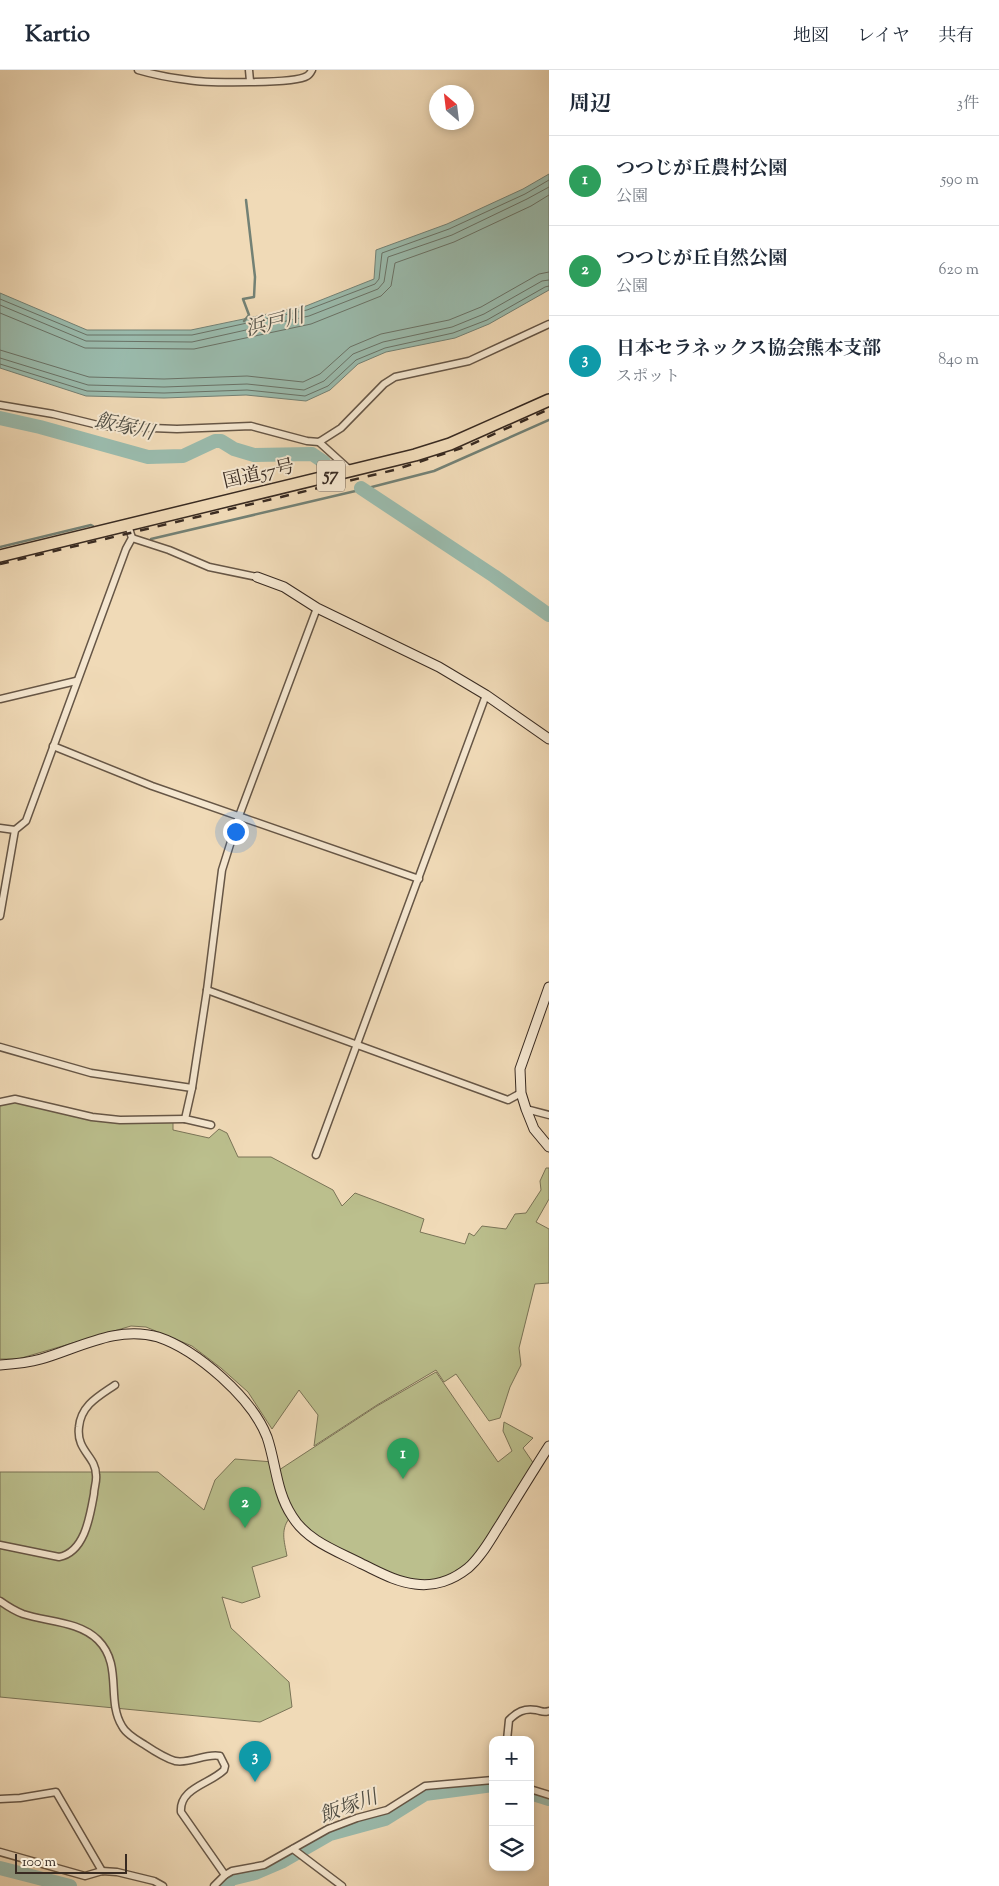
<!DOCTYPE html>
<html lang="ja">
<head>
<meta charset="utf-8">
<style>
	body { margin:0; font-family:"Sorts Mill Goudy","Noto Serif JP",serif; background:#f2f2f3; color:#1f2937 }
	.controls { position:absolute; right:15px; bottom:15px; display:grid; overflow:hidden; border-radius:10px; box-shadow:0 2px 8px #0003 }
	.controls button { width:45px; height:45px; display:grid; place-items:center; padding:0; border:0; border-bottom:1px solid #e0e1e3; background:#fff; color:#1f2937; font:25px sans-serif }
	.compass { position:absolute; left:429px; top:15px; width:45px; height:45px; border-radius:50%; background:#fff; box-shadow:0 2px 8px #0003; rotate:332deg }
	.scale { position:absolute; left:15px; bottom:12px; width:112px; box-sizing:border-box; padding-left:5px; border:2px solid #382a21; border-top:0; font-size:14px; line-height:18px; white-space:nowrap; color:#382a21; -webkit-text-stroke:4px #f5e7d0; paint-order:stroke }
	.you { position:absolute; left:235px; top:761px; width:18px; height:18px; margin:-12px; border:4px solid #fff; border-radius:50%; background:#1a73e8; box-shadow:0 0 0 8px #1a73e833 }
	.badge { display:grid; place-items:center; width:32px; height:32px; border-radius:50%; background:#1a73e8; color:#fff; font-size:16px; font-weight:700 }
	.pin { position:absolute; translate:-50% -41px; filter:drop-shadow(0 1px 2px #0008) }
	.pin::after { content:''; position:absolute; top:26px; width:18px; height:15px; background:inherit; clip-path:polygon(0 0,100% 0,50% 100%) }
	.list { margin:0; padding:0; list-style:none }
	h2 { display:flex; justify-content:space-between; align-items:center; height:65px; margin:0; padding:0 20px; font-size:21px }
	h2 small { font-size:16px; font-weight:400; color:#747a83 }
	.list li { display:grid; grid-template-columns:32px 1fr auto; gap:15px; align-items:center; box-sizing:border-box; height:90px; padding:0 20px; border-top:1px solid #e0e1e3 }
	.list b { display:block; font-size:19px; white-space:nowrap }
	.list p { margin:0; font-size:16px; white-space:nowrap; color:#747a83 }
	.list em { font-size:16px; font-style:normal; color:#747a83 }
	.icon { flex:none; width:28px; height:28px; fill:none; stroke:currentColor; stroke-width:2; stroke-linecap:round; stroke-linejoin:round }
	.map { position:relative; flex:none; width:549px; height:1816px; overflow:hidden }
	header { display:flex; align-items:center; gap:30px; box-sizing:border-box; height:70px; padding:0 25px; background:#fff; border-bottom:1px solid #e0e1e3 }
	header strong { font-size:24px }
	nav { display:flex; gap:28px; margin-inline-start:auto; font-size:18px }
	main { display:flex }
	aside { flex:1; background:#fff }
	.map>svg:first-child { display:block }
	.green { fill:#bbbf8d; stroke:#7a7457 }
	.water { fill:#9abbad; stroke:#738175 }
	.lines { fill:none; stroke-linecap:round; stroke-linejoin:round }
	.shore { stroke:#697267; stroke-width:1 }
	.stream { stroke:#738175; stroke-width:2.5 }
	.river { stroke:#9abbad; stroke-width:14 }
	.street-casing { stroke:#665646; stroke-width:9 }
	.secondary-casing { stroke:#382a21; stroke-width:11 }
	.highway-casing { stroke:#382a21; stroke-width:14 }
	.street { stroke:#f5e7d0; stroke-width:6 }
	.secondary { stroke:#f5e7d0; stroke-width:9 }
	.highway { stroke:#f0dab7; stroke-width:11 }
	.rail { stroke:#382a21; stroke-width:2.5; stroke-dasharray:9 9; stroke-linecap:butt }
	.labels { text-anchor:middle; dominant-baseline:central; stroke-width:4; stroke-linejoin:round; paint-order:stroke }
	.shield { fill:#f5e7d0; stroke:#716356; stroke-width:1 }
	.shield-label { font-size:18px; font-weight:bold; fill:#382a21 }
	.street-label { font-size:19px; fill:#382a21; stroke:#f5e7d0 }
	.water-label { font-size:20px; font-style:italic; fill:#504e44; stroke:#f5e7d0 }
</style>
</head>
<body>
<header>
<strong>Kartio</strong>
<nav><a>地図</a><a>レイヤ</a><a>共有</a></nav>
</header>
<main>
<div class="map">
<svg width="549" height="1816" viewBox="0 0 549 1816">
	<rect width="100%" height="100%" fill="#f0dab7"/>
	<filter id="stains"><feTurbulence type="fractalNoise" baseFrequency=".004" numOctaves="4"/><feColorMatrix values="0 0 0 0 .2 0 0 0 0 .09 0 0 0 0 .02 0 0 0 .5 -.17"/></filter>
	<radialGradient id="worn" r=".72"><stop offset=".6" stop-color="#630" stop-opacity="0"/><stop offset="1" stop-color="#630" stop-opacity=".3"/></radialGradient>
	<g class="green">
		<polygon points="16,1031 92,1049 173,1052 173,1060 209,1068 219,1059 227,1063 238,1087 271,1087 333,1120 342,1136 355,1123 424,1149 420,1162 465,1174 469,1163 474,1166 482,1156 506,1159 515,1144 526,1143 541,1120 540,1111 546,1098 549,1098 549,1129 536,1152 549,1159 549,1213 535,1214 519,1278 521,1295 510,1317 500,1348 489,1351 456,1304 444,1312 436,1300 377,1335 314,1376 318,1345 299,1320 272,1359 248,1322 221,1298 192,1276 146,1257 131,1256 18,1289 0,1289 0,1035"/>
		<path d="M436 1302 498 1392 512 1381 503 1361 504 1352 533 1368 523 1378 536 1397 479 1487 458 1505 415 1514 316 1470 291 1446C280 1459 284 1470 287 1486L252 1497 260 1527 242 1533 222 1527 231 1558 289 1612 292 1637 260 1652 0 1627V1402H158L204 1440 215 1410 235 1389 273 1392 276 1402 377 1336Z"/>
	</g>
	<polygon class="water" points="549,104 549,220 489,254 455,268 386,282 358,294 330,320 306,331 246,325 164,328 86,326 0,298 0,223 87,260 191,260 306,236 374,209 376,180 447,154 523,119"/>
	<g class="lines">
		<g class="shore">
			<polyline points="0,229 87,265 192,265 307,240 375,214 379,209 382,183 449,159 525,124 549,110"/>
			<polyline points="0,235 86,271 192,272 309,246 378,219 384,212 388,187 452,165 527,129 549,117"/>
			<polyline points="0,243 85,278 194,279 311,254 381,226 391,216 395,193 454,172 531,136 549,125"/>
			<polyline points="0,280 89,307 164,309 247,306 303,312 320,304 350,277 381,264 449,250 481,237 539,204 549,202"/>
			<polyline points="0,288 88,315 164,317 247,314 304,320 324,311 353,284 383,272 452,257 484,244 542,211 549,210"/>
			<polyline points="0,294 87,321 164,323 247,320 305,326 328,316 356,290 385,278 453,263 487,250 545,217 549,216"/>
		</g>
		<g class="stream">
			<polyline points="244,251 249,245 243,229 254,227 255,207 246,130"/>
			<polyline points="151,469 364,419 434,401 549,350"/>
			<polyline points="0,477 91,455 93,456"/>
		</g>
		<g class="river">
			<polyline points="0,348 40,357 148,387 183,386 215,371 221,371 234,379 254,385 312,384 324,392"/>
			<polyline points="361,418 494,506 549,545"/>
			<polyline points="530,1723 549,1729"/>
			<polyline points="0,1798 70,1816"/>
			<polyline points="226,1816 231,1809 255,1803 283,1791 330,1764 385,1749 425,1724 493,1715"/>
		</g>
		<defs>
			<g id="street">
				<path d="M138 0C155 5 171 8 188 10 205 13 295 14 307 6 309 5 311 2 312 0"/>
				<polyline points="249,0 250,11"/>
				<polyline points="0,335 53,344 102,356 177,359 251,356 307,371 319,372 341,358 384,314 395,307 469,291 549,254"/>
				<polyline points="319,372 351,401"/>
				<polyline points="132,468 169,480 209,497 257,507"/>
				<polyline points="0,629 76,611"/>
				<polyline points="53,676 152,716 419,809"/>
				<polyline points="0,758 15,760"/>
				<polyline points="0,846 15,760 26,751 126,479 132,468 128,455"/>
				<polyline points="207,920 508,1030 521,1023"/>
				<polyline points="0,977 91,1003 192,1018"/>
				<polyline points="0,1032 15,1029 92,1047 120,1050 185,1049"/>
				<polyline points="526,1039 549,1045"/>
				<polyline points="211,1055 185,1049 192,1018 207,920 222,800 239,746 317,538"/>
				<polyline points="316,1085 486,625"/>
				<path d="M0 1475 59 1487C85 1482 90 1446 94 1424 94 1418 97 1411 96 1405 96 1386 76 1381 79 1357 81 1335 99 1326 115 1315"/>
				<path d="M0 1531C7 1536 15 1541 23 1544 47 1552 79 1551 98 1570 123 1595 106 1630 122 1656 126 1664 137 1670 145 1675 154 1681 165 1688 175 1691 191 1694 205 1683 220 1686L225 1696 224 1700C210 1714 179 1718 181 1742L225 1805"/>
				<path d="M507 1670 509 1650C517 1642 524 1638 536 1640 542 1641 543 1643 549 1641"/>
				<polyline points="530,1719 549,1725"/>
				<polyline points="0,1729 20,1728 56,1722 102,1801"/>
				<polyline points="293,1779 342,1816"/>
				<polyline points="0,1782 85,1806 102,1801 117,1802 154,1811 163,1816"/>
				<polyline points="214,1816 225,1805 232,1801 264,1795 328,1759 357,1748 387,1740 425,1716 493,1710"/>
			</g>
			<g id="secondary">
				<polyline points="257,507 284,517 317,538 439,597 486,625 549,669"/>
				<polyline points="549,917 520,999 521,1023 526,1039 534,1059 549,1077"/>
				<path d="M0 1295C14 1294 27 1293 41 1289 79 1278 117 1255 158 1267 197 1280 252 1328 267 1367 276 1393 276 1422 292 1446 307 1471 337 1481 362 1494 379 1502 396 1512 415 1514 434 1517 453 1510 468 1498 482 1486 491 1468 501 1453 517 1427 533 1401 549 1376"/>
			</g>
			<polyline id="highway" points="0,486 415,385 450,374 549,330"/>
		</defs>
		<use href="#street" class="street-casing"/>
		<use href="#secondary" class="secondary-casing"/>
		<use href="#highway" class="highway-casing"/>
		<use href="#street" class="street"/>
		<use href="#secondary" class="secondary"/>
		<use href="#highway" class="highway"/>
		<polyline class="rail" points="0,494 394,400 468,376 549,339"/>
	</g>
	<g class="labels">
		<rect class="shield" x="317" y="390.5" width="28" height="31" rx="4"/>
		<g class="shield-label">
			<text x="331" y="406">57</text>
		</g>
		<g class="street-label">
			<text transform="translate(259 405) rotate(-13)">国道57号</text>
		</g>
		<g class="water-label">
			<text transform="translate(275 254) rotate(-14)">浜戸川</text>
			<text transform="translate(124 358) rotate(13)">飯塚川</text>
			<text transform="translate(349 1738) rotate(-20)">飯塚川</text>
		</g>
	</g>
	<rect width="100%" height="100%" filter="url(#stains)"/>
	<rect width="100%" height="100%" fill="url(#worn)"/>
</svg>
<div class="controls">
<button>+</button>
<button>−</button>
<button><svg class="icon" aria-label="layers" viewBox="0 0 24 24"><path d="M12 4l9 5-9 5-9-5zM3 14l9 5 9-5"/></svg></button>
</div>
<svg class="compass" viewBox="-18 -18 36 36"><path d="M0-13l5 13h-10z" fill="#e53935"/><path d="M0 13l5-13h-10z" fill="#747a83"/></svg>
<div class="scale">100 m</div>
<div class="you"></div>
<div class="pin badge" style="left:403px;top:1409px;background:#2e9e5b">1</div>
<div class="pin badge" style="left:245px;top:1458px;background:#2e9e5b">2</div>
<div class="pin badge" style="left:255px;top:1712px;background:#0f9aa8">3</div>
</div>
<aside>
<h2>周辺<small>3件</small></h2>
<ul class="list">
<li><span class="badge" style="background:#2e9e5b">1</span><div><b>つつじが丘農村公園</b><p>公園</p></div><em>590 m</em></li>
<li><span class="badge" style="background:#2e9e5b">2</span><div><b>つつじが丘自然公園</b><p>公園</p></div><em>620 m</em></li>
<li><span class="badge" style="background:#0f9aa8">3</span><div><b>日本セラネックス協会熊本支部</b><p>スポット</p></div><em>840 m</em></li>
</ul>
</aside>
</main>
</body>
</html>
